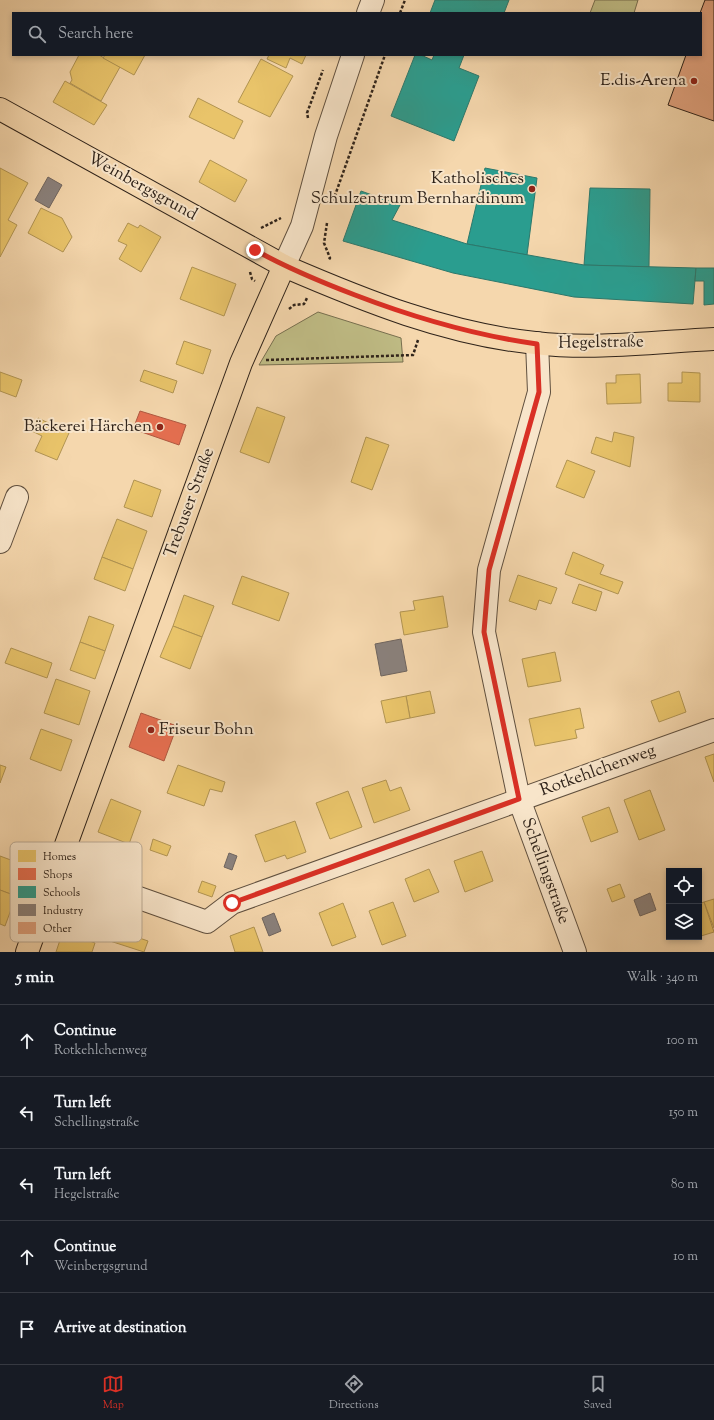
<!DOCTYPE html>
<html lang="en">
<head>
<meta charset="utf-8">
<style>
	body { margin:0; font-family:"Sorts Mill Goudy",serif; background:#242831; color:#f1f3f6 }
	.controls { position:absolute; right:12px; bottom:12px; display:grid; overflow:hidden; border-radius:0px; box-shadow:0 2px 6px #0003 }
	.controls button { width:36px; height:36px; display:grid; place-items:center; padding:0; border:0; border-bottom:1px solid #363941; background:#171b24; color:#f1f3f6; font:20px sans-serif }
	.stop { position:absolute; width:12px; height:12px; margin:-9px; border:3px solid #d93025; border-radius:50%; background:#fff }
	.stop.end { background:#d93025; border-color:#fff; box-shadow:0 1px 4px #0008 }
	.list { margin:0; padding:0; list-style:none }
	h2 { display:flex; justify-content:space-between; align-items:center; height:52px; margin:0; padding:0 16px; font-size:17px }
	h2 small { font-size:13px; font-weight:400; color:#9ea1a6 }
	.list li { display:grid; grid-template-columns:26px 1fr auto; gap:12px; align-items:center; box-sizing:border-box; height:72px; padding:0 16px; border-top:1px solid #363941 }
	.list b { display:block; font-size:15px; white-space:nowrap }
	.list p { margin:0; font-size:13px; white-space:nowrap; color:#9ea1a6 }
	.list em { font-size:13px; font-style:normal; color:#9ea1a6 }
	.icon { flex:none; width:22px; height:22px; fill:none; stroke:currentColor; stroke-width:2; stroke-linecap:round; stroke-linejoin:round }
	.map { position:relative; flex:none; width:714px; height:952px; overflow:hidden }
	.search { position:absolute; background:#171b24; box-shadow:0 2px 6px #0003; left:12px; right:12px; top:12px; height:44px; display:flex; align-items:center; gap:10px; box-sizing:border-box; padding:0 14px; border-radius:0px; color:#9ea1a6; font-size:15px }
	.sheet { height:412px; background:#171b24 }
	nav { display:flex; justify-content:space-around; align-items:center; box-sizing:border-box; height:56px; border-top:1px solid #363941; background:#171b24; font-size:11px; color:#9ea1a6 }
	nav a { display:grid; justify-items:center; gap:2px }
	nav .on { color:#d93025 }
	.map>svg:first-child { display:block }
	.green { fill:#c0bd86; stroke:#787050 }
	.homes { fill:#e9c46a; stroke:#b19452 }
	.shops { fill:#e76f51; stroke:#b05840 }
	.schools { fill:#2a9d8f; stroke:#2c786c }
	.industry { fill:#8a817c; stroke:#6f655f }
	.building { fill:#e2a37f; stroke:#2f231a }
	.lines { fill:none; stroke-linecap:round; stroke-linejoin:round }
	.minor-casing { stroke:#60503f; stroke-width:24 }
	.major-casing { stroke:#2f231a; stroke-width:24 }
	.path { stroke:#2f231a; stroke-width:2.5; stroke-dasharray:3 2; stroke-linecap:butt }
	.minor { stroke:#f8e5ca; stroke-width:22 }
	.major { stroke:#f5d7ad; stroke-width:22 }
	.route { stroke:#d93025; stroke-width:5 }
	.poi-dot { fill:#8f2418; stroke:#f8e5ca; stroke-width:1.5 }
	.labels { text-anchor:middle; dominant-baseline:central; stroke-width:4; stroke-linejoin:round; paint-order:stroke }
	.poi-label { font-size:17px; fill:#2f231a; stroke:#f8e5ca; text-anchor:end }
	.street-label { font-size:17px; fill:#2f231a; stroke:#f8e5ca }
	.key { fill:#f8e5ca; stroke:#bcab95; stroke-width:1 }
	.key-label { font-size:11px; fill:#2f231a }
</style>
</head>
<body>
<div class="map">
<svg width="714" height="952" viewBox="0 0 714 952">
	<rect width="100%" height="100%" fill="#f5d7ad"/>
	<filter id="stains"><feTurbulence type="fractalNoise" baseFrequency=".005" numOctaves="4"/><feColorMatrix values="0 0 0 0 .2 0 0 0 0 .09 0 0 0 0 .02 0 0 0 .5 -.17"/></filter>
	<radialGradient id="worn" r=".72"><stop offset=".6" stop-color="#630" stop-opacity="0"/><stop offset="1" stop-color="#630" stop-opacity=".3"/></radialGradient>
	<g class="green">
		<polygon points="595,0 638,0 634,13 590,13"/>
		<polygon points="318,312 401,338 403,362 259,365 276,336"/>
	</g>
	<g class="homes">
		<polygon points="79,55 99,55 120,67 101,101 70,83 72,80 70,72"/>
		<polygon points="105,55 145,55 134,75 103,58"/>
		<polygon points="269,55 306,55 302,64 290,58 286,68 267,59"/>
		<polygon points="261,59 293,76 270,117 238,102"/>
		<polygon points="65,81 107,105 94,125 53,102"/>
		<polygon points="198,98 243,121 234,139 189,117"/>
		<polygon points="210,160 247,180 235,202 199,182"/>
		<polygon points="0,168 28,183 8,220 17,225 0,257"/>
		<polygon points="41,208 62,218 72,237 63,252 28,233"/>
		<polygon points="128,223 138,228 140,225 161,237 141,272 119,259 127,245 118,241"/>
		<polygon points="192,267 236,284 224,316 180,299"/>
		<polygon points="184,341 211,350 203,374 176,364"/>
		<polygon points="144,370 177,381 173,393 140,381"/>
		<polygon points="0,372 22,380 16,397 0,391"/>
		<polygon points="682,372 700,373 700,402 668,401 668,383 682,383"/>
		<polygon points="640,374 641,403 607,404 606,383 616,383 616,375"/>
		<polygon points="257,407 285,417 269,463 240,452"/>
		<polygon points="38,418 69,433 57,460 35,451 42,436 32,431"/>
		<polygon points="614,432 634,437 630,467 591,453 596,437 612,442"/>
		<polygon points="366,437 389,445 372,490 351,482"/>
		<polygon points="567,460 595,471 584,498 556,487"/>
		<polygon points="134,480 161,490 152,517 124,507"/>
		<polygon points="117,519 147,531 133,569 102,557"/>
		<polygon points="573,552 604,565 600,574 623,582 618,594 565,574"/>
		<polygon points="102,557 133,569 125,591 94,579"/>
		<polygon points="518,575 557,588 551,604 539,600 536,610 509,601"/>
		<polygon points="242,576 289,593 279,621 232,604"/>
		<polygon points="579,584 602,592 596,611 572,603"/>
		<polygon points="184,595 214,606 202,637 173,626"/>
		<polygon points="443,596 448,627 404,635 400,612 415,610 413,601"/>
		<polygon points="89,616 114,625 105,651 80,642"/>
		<polygon points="173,626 202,637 190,669 160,657"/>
		<polygon points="80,642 105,651 95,679 70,670"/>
		<polygon points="11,648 52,663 47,678 5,663"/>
		<polygon points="555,652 561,681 528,687 522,659"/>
		<polygon points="56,679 90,691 79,725 44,713"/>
		<polygon points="430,691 435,713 410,718 406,696"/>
		<polygon points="679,691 686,712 659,722 651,701"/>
		<polygon points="406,696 410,718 386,723 381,701"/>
		<polygon points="580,708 584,728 575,730 577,738 535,746 529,719"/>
		<polygon points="41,729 72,740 61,771 30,759"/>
		<polygon points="714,754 714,782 705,757"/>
		<polygon points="0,765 6,767 0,783"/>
		<polygon points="178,765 225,782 222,792 210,789 204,806 167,793"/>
		<polygon points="386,780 390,791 401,787 410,810 374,823 362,788"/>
		<polygon points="650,790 665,830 639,840 624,800"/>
		<polygon points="348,791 362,827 330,839 316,803"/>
		<polygon points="111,799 141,811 129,844 98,832"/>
		<polygon points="609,807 618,832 591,842 582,817"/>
		<polygon points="295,821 306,852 287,859 285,855 265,862 255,835"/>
		<polygon points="153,839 171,846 167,856 150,850"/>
		<polygon points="482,851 493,881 465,892 454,861"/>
		<polygon points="0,856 27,866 16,896 0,890"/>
		<polygon points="429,869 439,892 414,902 405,879"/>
		<polygon points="202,881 216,886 212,897 198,892"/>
		<polygon points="620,884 625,897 612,902 607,889"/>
		<polygon points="0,890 16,896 5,926 0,924"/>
		<polygon points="714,899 714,928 704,902"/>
		<polygon points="393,902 406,936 382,945 369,911"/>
		<polygon points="704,902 714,932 701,936 699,931 699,904"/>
		<polygon points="343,903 356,937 332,946 319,913"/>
		<polygon points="254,927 263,952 235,952 230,936"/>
		<polygon points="114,929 148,941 144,952 110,941"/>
		<polygon points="63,931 95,943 92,952 56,952"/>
	</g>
	<g class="shops">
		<polygon points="140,411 186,425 179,445 133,429"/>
		<polygon points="141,713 177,726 164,761 129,747"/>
	</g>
	<g class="schools">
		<polygon points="435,0 509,0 504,13 430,13"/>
		<polygon points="415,55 421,55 432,60 434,55 464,55 459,68 479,76 454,141 391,116"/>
		<polygon points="485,168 537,178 527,255 467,244"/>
		<polygon points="590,188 650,189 649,267 584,265"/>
		<polygon points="361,191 400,205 392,220 467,244 584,265 696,268 693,304 574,297 453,273 343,241"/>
		<polygon points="696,268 714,268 714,304 704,305 704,281 695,281"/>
	</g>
	<g class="industry">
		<polygon points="48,177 62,185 49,208 35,200"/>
		<polygon points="401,639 407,671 381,676 375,644"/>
		<polygon points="229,853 237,856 232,870 224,867"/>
		<polygon points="650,893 656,910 640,916 634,900"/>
		<polygon points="274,913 281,931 269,936 262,918"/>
	</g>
	<polygon class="building" points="705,0 714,0 714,121 668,105 686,55 701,55 700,13"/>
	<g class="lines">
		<defs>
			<g id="minor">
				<polyline points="368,13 373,0"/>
				<polyline points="284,266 302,226 326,136 353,55"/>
				<polyline points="537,343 539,392 489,570 484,632 519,799 575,952"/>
				<polyline points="0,542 17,497"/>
				<polyline points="57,869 207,922 232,903 714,730"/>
			</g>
			<g id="major">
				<path d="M0 109 284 266C365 301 447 334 535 343 594 350 655 342 714 339"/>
				<polyline points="27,952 241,363 284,266"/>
			</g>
		</defs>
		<use href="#minor" class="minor-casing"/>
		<use href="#major" class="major-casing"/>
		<g class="path">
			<polyline points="400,13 405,0"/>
			<polyline points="308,118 307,113 323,70"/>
			<polyline points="333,201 385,55"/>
			<polyline points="327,223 324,243 330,258 328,261"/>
			<polyline points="261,228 281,218"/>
			<polyline points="250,272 252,279 255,281"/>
			<polyline points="289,309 294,305 304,304 307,298"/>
			<polyline points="266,360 413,355 418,340"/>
		</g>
		<use href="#minor" class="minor"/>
		<use href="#major" class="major"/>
	</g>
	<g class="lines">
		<path class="route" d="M232 903 519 799 484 632 489 570 539 392 537 344C473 335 415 318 355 295 321 282 287 268 255 250"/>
	</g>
	<g class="poi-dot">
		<circle cx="694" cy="81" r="4"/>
		<circle cx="532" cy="189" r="4"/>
		<circle cx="160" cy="427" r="4"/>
		<circle cx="151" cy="730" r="4"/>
	</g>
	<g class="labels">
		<g class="poi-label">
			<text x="686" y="81">E.dis-Arena</text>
			<text x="524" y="179">Katholisches<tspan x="524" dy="20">Schulzentrum Bernhardinum</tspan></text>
			<text x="152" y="427">Bäckerei Härchen</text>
			<text x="159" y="730" text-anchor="start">Friseur Bohn</text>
		</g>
		<g class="street-label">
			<text transform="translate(142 187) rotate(29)">Weinbergsgrund</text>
			<text transform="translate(601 343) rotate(-1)">Hegelstraße</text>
			<text transform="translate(190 503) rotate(-70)">Trebuser Straße</text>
			<text transform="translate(598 771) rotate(-20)">Rotkehlchenweg</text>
			<text transform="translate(545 871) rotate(70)">Schellingstraße</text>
		</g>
	</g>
	<rect x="10" y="842" width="132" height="100" rx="6" class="key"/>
	<rect x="18" y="850" width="18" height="12" fill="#e9c46a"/>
	<rect x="18" y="868" width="18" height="12" fill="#e76f51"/>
	<rect x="18" y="886" width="18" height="12" fill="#2a9d8f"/>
	<rect x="18" y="904" width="18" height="12" fill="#8a817c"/>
	<rect x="18" y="922" width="18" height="12" fill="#e2a37f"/>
	<g class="key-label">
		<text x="43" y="860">Homes</text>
		<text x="43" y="878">Shops</text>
		<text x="43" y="896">Schools</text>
		<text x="43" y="914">Industry</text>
		<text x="43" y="932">Other</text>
	</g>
	<rect width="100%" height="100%" filter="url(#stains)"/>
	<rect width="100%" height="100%" fill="url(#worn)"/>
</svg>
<div class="controls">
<button><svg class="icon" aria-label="locate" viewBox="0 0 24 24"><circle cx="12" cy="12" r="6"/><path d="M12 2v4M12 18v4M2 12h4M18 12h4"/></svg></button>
<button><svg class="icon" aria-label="layers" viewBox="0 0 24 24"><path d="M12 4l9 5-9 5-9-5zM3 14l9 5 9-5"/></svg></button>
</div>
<div class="stop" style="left:232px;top:903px"></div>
<div class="stop end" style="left:255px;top:250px"></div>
<div class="search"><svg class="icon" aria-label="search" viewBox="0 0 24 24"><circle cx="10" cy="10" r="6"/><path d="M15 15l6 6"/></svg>Search here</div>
</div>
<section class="sheet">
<h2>5 min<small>Walk · 340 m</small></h2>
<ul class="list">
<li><svg class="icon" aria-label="ahead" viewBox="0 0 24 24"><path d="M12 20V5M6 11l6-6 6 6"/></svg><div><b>Continue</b><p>Rotkehlchenweg</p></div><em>100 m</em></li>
<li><svg class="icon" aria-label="left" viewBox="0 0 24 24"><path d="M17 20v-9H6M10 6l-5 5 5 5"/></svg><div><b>Turn left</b><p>Schellingstraße</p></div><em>150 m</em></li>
<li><svg class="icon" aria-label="left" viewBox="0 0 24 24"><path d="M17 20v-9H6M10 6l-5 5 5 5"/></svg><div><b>Turn left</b><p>Hegelstraße</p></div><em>80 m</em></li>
<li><svg class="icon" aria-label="ahead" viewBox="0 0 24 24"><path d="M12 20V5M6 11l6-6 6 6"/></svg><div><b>Continue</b><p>Weinbergsgrund</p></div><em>10 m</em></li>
<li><svg class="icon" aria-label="arrive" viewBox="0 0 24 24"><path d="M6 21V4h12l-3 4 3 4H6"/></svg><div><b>Arrive at destination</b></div></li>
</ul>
</section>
<nav>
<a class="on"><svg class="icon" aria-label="map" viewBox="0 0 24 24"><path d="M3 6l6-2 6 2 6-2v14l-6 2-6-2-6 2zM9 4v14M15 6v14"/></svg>Map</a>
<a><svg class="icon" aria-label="directions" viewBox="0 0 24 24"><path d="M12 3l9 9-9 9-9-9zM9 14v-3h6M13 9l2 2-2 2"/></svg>Directions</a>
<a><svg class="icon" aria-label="saved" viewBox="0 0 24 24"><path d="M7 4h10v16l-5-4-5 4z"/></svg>Saved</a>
</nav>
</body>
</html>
